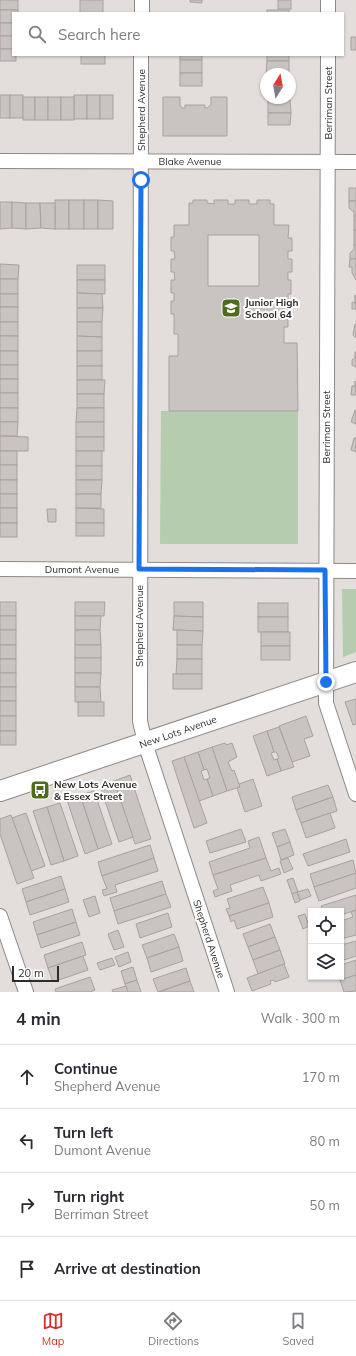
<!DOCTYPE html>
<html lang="en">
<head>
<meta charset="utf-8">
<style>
	body { margin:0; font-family:Mulish,sans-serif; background:#f2f2f3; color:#2b2b33 }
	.controls { position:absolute; right:12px; bottom:12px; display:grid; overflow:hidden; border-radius:0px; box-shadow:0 1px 3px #0004 }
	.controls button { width:36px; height:36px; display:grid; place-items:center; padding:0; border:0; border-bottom:1px solid #e1e1e2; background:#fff; color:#2b2b33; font:20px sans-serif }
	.compass { position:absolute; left:260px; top:68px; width:36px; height:36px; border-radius:50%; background:#fff; box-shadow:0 1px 3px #0004; rotate:11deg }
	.scale { position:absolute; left:12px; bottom:10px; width:47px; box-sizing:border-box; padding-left:4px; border:2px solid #2f2d2c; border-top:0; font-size:11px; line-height:14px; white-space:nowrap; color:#2f2d2c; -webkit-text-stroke:3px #fff; paint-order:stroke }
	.stop { position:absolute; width:12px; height:12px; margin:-9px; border:3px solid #1a73e8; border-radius:50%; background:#fff }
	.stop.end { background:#1a73e8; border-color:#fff; box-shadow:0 1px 4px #0008 }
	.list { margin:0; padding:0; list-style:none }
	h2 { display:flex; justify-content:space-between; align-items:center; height:52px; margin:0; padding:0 16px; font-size:17px }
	h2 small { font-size:13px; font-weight:400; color:#7c7c81 }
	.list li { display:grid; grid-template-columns:26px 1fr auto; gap:12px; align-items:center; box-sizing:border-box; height:64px; padding:0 16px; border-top:1px solid #e1e1e2 }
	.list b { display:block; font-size:15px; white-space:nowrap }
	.list p { margin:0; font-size:13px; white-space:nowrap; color:#7c7c81 }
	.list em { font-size:13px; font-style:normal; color:#7c7c81 }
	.icon { flex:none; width:22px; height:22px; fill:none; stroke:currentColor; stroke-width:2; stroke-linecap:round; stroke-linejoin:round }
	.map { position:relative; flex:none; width:356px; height:992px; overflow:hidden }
	.search { position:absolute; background:#fff; box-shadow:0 1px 3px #0004; left:12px; right:12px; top:12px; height:44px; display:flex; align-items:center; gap:10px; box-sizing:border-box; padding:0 14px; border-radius:0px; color:#7c7c81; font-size:15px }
	.sheet { height:308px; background:#fff }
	nav { display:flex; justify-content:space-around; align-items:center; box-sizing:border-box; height:56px; border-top:1px solid #e1e1e2; background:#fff; font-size:11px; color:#7c7c81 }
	nav a { display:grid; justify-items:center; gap:2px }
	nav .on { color:#d93025 }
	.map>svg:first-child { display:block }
	.green { fill:#b6ccaf }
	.building { fill:#c9c3c1; stroke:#a7a19f; fill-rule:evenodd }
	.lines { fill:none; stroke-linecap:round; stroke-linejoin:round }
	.street-casing { stroke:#8e8987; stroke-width:16 }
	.secondary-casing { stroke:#8e8987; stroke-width:22 }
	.street { stroke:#fff; stroke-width:14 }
	.secondary { stroke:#fff; stroke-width:20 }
	.route { stroke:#1a73e8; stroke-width:5 }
	.labels { text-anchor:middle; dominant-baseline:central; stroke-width:4; stroke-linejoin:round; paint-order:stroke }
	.street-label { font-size:10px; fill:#2f2d2c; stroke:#fff }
	.poi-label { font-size:10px; font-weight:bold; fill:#2f2d2c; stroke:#fff; text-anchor:start }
</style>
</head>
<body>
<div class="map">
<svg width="356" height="992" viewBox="0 0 356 992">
	<rect width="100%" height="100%" fill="#e3dddb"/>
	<g class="green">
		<polygon points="161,411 298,411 298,544 160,544"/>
		<polygon points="342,589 356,589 356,652 343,657"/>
	</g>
	<g class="building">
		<rect x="0" y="0" width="18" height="10"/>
		<rect x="80" y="0" width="23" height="13"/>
		<polygon points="190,0 202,0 202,3 190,2"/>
		<rect x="278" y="0" width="13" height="9"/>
		<polygon points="0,10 18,10 18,13 13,13 13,23 0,23"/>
		<rect x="267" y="10" width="22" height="3"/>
		<rect x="0" y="23" width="13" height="13"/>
		<rect x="0" y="36" width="13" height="13"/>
		<rect x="351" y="37" width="5" height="13"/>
		<polygon points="0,49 13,49 13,55 16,55 16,61 0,61"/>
		<rect x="81" y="55" width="24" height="9"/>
		<rect x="180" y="55" width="22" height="5"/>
		<rect x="267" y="55" width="22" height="6"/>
		<rect x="180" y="60" width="22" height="13"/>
		<polygon points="267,61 289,61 289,74 266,74"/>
		<rect x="180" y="73" width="22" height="13"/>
		<polygon points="291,87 290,100 268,100 268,98 290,98"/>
		<rect x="0" y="95" width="10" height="23"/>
		<rect x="10" y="95" width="13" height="23"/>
		<rect x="74" y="95" width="13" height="24"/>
		<rect x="87" y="95" width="13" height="24"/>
		<rect x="100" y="95" width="13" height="24"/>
		<rect x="23" y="97" width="12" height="23"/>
		<rect x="35" y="97" width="13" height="23"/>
		<rect x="48" y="97" width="13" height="23"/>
		<rect x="61" y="97" width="13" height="23"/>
		<polygon points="163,97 180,97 180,105 182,108 185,108 185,105 205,105 205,108 207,108 211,105 211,97 227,97 227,136 163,136"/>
		<polygon points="268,100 290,100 291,113 268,113"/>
		<polygon points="268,113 291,113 290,125 268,125"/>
		<rect x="349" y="188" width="7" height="13"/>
		<rect x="55" y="200" width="14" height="29"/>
		<rect x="69" y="200" width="15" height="29"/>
		<rect x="84" y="200" width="14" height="29"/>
		<polygon points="98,200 113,201 113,229 98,229"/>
		<path d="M193 200H207V203L214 204V200H228V204H235V200H249V204H257V200H270V204H274V225H289L288 238H292V251H288V259H292V272H288V280H291V294H288V302H291V315H288V327H284V343H297L298 411H169V356H178V334H174V314H171V301H174V293H171V280H175L174 272H171V259H175L174 251H171V237H174V225H189V203H193ZM208 235H259V286H208Z"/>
		<polygon points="349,201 356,201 356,216 354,216 354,212 349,208"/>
		<polygon points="0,202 12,202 12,228 0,229"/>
		<polygon points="12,202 26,203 26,229 12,228"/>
		<polygon points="26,203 40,203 41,228 26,229"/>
		<polygon points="40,203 55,203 55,229 41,228"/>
		<rect x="354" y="216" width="2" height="14"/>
		<rect x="354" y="230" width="2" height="15"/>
		<polygon points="354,245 356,245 356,259 350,259 350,253 354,249"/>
		<polygon points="350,259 356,259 356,280 352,273 352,267 349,267"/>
		<polygon points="0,264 19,265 18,279 0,279"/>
		<rect x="77" y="265" width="28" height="15"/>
		<rect x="0" y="279" width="18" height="15"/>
		<polygon points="77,280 105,280 105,294 77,293"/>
		<polygon points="77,293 102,294 103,308 77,308"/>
		<rect x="0" y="294" width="18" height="13"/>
		<polygon points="355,295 356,309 352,309 352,302 355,303"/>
		<rect x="0" y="307" width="18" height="15"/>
		<polygon points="77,308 103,308 102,322 77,322"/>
		<rect x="0" y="322" width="18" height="14"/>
		<polygon points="77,322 102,322 102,337 77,336"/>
		<polygon points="355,324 356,324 356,338 353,335"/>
		<rect x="0" y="336" width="18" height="15"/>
		<polygon points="77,336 102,337 102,351 77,351"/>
		<rect x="0" y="351" width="18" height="14"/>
		<rect x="77" y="351" width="25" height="15"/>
		<polygon points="355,352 356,352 356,367 352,365 352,360 355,358"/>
		<rect x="0" y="365" width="18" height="14"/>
		<rect x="77" y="366" width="25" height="14"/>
		<rect x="0" y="379" width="18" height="14"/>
		<polygon points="77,380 105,380 104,394 77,394"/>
		<polygon points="355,381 356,395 351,395 352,386 355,386"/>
		<rect x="0" y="393" width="18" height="15"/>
		<rect x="77" y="394" width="27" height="14"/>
		<rect x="0" y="408" width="18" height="14"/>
		<polygon points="77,408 104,408 104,422 76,422"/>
		<polygon points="355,410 356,410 356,424 351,422"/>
		<polygon points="0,422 18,422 17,436 0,436"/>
		<rect x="76" y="422" width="28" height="15"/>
		<polygon points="0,436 28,437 28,451 0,451"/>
		<rect x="76" y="437" width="28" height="14"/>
		<polygon points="354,438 356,438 356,452 351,450"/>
		<rect x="0" y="451" width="17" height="14"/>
		<rect x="76" y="451" width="26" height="15"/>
		<rect x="0" y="465" width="17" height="15"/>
		<rect x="76" y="466" width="26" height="14"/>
		<rect x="0" y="480" width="17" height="14"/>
		<polygon points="76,480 102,480 101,494 76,494"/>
		<rect x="0" y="494" width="17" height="14"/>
		<rect x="76" y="494" width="25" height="14"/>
		<rect x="0" y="508" width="17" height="15"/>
		<polygon points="76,508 104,509 104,523 76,523"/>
		<polygon points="47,509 56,509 56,522 48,522"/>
		<rect x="0" y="523" width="17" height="14"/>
		<rect x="76" y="523" width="28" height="13"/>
		<rect x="0" y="602" width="16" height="14"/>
		<polygon points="75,602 105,602 104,616 75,616"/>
		<polygon points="174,602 203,602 203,617 174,616"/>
		<rect x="258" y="603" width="30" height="14"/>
		<rect x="0" y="616" width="16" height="14"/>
		<polygon points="75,616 101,616 100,630 75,630"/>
		<polygon points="174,616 203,617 203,631 173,630"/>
		<rect x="258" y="617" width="30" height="15"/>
		<rect x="0" y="630" width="16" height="15"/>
		<polygon points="75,630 100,630 101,645 75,645"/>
		<polygon points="177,630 203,631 202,645 177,645"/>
		<rect x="261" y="632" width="29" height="14"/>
		<rect x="0" y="645" width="16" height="14"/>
		<rect x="75" y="645" width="26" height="13"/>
		<rect x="177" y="645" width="25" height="14"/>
		<rect x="261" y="646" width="29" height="14"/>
		<rect x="75" y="658" width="26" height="15"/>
		<rect x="0" y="659" width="16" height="14"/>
		<polygon points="177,659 202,659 202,674 176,674"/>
		<rect x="0" y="673" width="16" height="14"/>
		<polygon points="75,673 101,673 100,687 75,687"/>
		<rect x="173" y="674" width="29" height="15"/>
		<rect x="0" y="687" width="16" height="14"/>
		<polygon points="75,687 100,687 101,702 75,702"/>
		<polygon points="356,699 356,724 353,725 345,702"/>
		<rect x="0" y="701" width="16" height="15"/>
		<rect x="78" y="702" width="26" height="14"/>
		<rect x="0" y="716" width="16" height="15"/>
		<polygon points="306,716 313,736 304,739 310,756 292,762 279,726"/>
		<polygon points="279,727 294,767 281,771 277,759 279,758 276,752 274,752 267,731"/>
		<rect x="0" y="731" width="16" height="14"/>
		<polygon points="267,731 274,752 271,753 274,760 277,759 281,771 267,776 253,736"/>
		<polygon points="225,743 226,745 232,743 237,757 228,762 232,771 234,770 240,787 227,791 212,747"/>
		<polygon points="212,747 227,791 213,796 207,779 210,778 207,769 204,770 198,752"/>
		<polygon points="198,752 204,770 201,771 204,780 207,779 213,796 199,801 184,757"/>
		<polygon points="184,757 207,823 194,828 172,761"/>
		<polygon points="130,775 151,839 135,844 114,781"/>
		<polygon points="253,779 262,806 245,812 237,788 240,787 239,784"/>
		<polygon points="115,784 133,837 119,842 101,789"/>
		<polygon points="328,785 333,797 296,810 292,797"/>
		<polygon points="94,791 112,844 98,849 80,795"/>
		<polygon points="80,795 98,849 85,854 67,800"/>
		<polygon points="333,797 337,811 301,823 296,810"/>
		<polygon points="60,803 78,856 64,861 47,807"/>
		<polygon points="47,807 64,861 51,865 33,811"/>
		<polygon points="26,813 45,866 31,871 12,818"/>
		<polygon points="330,813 335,828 306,838 301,823"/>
		<polygon points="11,815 34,878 17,884 0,834 0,819"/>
		<polygon points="241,829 246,842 210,853 206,841"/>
		<polygon points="285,829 290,842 277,847 272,833"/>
		<polygon points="259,837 266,858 213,875 209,862 250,848 248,841"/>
		<polygon points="346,839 350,852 308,866 303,854"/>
		<polygon points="290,842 294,855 281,860 277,847"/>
		<polygon points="150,845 154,858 102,876 98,862"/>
		<polygon points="154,858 158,871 115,885 117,892 104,896 102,890 107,889 102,876"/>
		<polygon points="266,858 271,871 279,868 281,874 261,881 259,875 230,885 232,891 215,897 213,891 218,889 213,875"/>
		<polygon points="288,858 293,869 284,873 280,861"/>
		<polygon points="353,860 356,873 314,887 310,874"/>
		<polygon points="356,873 356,888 319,901 314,887"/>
		<polygon points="61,876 65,889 26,902 22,889"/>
		<polygon points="293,878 298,892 292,894 287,880"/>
		<polygon points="162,881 166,894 114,911 110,898"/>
		<polygon points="263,887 269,903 229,916 226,909 230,908 227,899"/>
		<polygon points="65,889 69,902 30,915 26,902"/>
		<polygon points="308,889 311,896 300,900 297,892"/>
		<polygon points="297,892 300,901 295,903 292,894"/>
		<polygon points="166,894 171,907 118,924 114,911"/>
		<polygon points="356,895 356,910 341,915 341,911 323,911 321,906"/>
		<polygon points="95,896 100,913 89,917 83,900"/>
		<polygon points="269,903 273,917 237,929 234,920 231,922 229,916"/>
		<polygon points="72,909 76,922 37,935 33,922"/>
		<polygon points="356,910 356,935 341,939 341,921 353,917 351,912"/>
		<polygon points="168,913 172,927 140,938 136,924"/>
		<polygon points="305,914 309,926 303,929 298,916"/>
		<polygon points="76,922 80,935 41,948 37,935"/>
		<polygon points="270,924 275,937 248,947 243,934"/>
		<polygon points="118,930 124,947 114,950 108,934"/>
		<polygon points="174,934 179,947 147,958 142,945"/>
		<polygon points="275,937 280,950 253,960 248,947"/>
		<polygon points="356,941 356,956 341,961 341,945"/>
		<polygon points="82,942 86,955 48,968 44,955"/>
		<polygon points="179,947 183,961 151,972 147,958"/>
		<polygon points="280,950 285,964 258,974 253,960"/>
		<polygon points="128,952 131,962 119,967 115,957"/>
		<polygon points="83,956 88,970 53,982 48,968"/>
		<polygon points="112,958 115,965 100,970 97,963"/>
		<polygon points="356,960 356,975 340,980 341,965"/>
		<polygon points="284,964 289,977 275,982 274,980 270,981 271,984 252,991 247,978"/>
		<polygon points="133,967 137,980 125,984 121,971"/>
		<polygon points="186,968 190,981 158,992 153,979"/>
		<polygon points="356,975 356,991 344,992 340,980"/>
		<polygon points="90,977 95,990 90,992 56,992 55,989"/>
		<polygon points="137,980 141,992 128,992 125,984"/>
		<polygon points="190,981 194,992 159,992"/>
		<polygon points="126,986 128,992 113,992 112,990"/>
	</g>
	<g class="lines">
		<defs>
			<g id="street">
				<polyline points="142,13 142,0"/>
				<polyline points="328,13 328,0"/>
				<polyline points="141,55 140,721 145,743 227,992"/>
				<polyline points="328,55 326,703 356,794"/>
				<polyline points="0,161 356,162"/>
				<polyline points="0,569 356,571"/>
				<polyline points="0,916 26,992"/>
			</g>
			<polyline id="secondary" points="0,791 356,672"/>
		</defs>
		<use href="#street" class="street-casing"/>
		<use href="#secondary" class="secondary-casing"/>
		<use href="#street" class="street"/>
		<use href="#secondary" class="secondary"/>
	</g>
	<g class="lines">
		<polyline class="route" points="141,180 139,569 325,570 326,682"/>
	</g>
	<defs>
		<symbol id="school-square" viewBox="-11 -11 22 22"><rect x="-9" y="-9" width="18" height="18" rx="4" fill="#4f6b1e" stroke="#fff"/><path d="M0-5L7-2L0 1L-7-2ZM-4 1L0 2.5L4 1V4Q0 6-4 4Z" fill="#fff"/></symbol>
		<symbol id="bus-square" viewBox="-11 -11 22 22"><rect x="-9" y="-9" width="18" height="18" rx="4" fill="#4f6b1e" stroke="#fff"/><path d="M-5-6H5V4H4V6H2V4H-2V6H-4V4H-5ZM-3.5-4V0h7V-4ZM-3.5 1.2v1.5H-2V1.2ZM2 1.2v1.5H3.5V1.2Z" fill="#fff"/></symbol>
	</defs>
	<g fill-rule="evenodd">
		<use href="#school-square" x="220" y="297" width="22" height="22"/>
		<use href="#bus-square" x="29" y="779" width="22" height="22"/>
	</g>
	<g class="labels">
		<g class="street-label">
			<text transform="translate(328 103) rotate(-90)">Berriman Street</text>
			<text transform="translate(141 110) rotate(-90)">Shepherd Avenue</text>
			<text x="190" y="161">Blake Avenue</text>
			<text transform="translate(326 427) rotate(-90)">Berriman Street</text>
			<text x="82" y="569">Dumont Avenue</text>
			<text transform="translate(139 626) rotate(-90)">Shepherd Avenue</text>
			<text transform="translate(178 732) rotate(-19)">New Lots Avenue</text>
			<text transform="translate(209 939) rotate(72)">Shepherd Avenue</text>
		</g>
		<g class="poi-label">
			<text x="245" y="302">Junior High<tspan x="245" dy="12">School 64</tspan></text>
			<text x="54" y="784">New Lots Avenue<tspan x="54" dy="12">&amp; Essex Street</tspan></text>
		</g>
	</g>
</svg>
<div class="controls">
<button><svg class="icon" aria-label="locate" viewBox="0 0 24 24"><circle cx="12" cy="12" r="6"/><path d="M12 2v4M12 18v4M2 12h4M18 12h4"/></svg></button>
<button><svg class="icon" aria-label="layers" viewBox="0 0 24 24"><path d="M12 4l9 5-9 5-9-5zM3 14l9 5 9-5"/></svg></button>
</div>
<svg class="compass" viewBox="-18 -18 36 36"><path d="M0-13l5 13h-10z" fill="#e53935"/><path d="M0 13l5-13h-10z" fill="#7c7c81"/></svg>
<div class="scale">20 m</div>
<div class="stop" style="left:141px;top:180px"></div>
<div class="stop end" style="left:326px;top:682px"></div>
<div class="search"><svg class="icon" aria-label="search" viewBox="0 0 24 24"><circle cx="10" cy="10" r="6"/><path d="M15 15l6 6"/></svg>Search here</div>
</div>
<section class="sheet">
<h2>4 min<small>Walk · 300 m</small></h2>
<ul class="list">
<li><svg class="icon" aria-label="ahead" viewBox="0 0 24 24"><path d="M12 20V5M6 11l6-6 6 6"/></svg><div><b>Continue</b><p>Shepherd Avenue</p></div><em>170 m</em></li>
<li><svg class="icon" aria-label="left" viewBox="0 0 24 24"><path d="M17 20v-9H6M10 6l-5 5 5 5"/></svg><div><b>Turn left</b><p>Dumont Avenue</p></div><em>80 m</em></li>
<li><svg class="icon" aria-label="right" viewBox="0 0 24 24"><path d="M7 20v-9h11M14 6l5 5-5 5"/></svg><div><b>Turn right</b><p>Berriman Street</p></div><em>50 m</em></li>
<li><svg class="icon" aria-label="arrive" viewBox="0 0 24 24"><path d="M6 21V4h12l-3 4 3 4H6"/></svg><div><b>Arrive at destination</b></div></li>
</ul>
</section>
<nav>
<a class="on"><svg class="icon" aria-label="map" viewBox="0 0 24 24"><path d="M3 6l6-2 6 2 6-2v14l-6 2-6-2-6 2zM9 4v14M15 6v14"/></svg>Map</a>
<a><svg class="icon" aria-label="directions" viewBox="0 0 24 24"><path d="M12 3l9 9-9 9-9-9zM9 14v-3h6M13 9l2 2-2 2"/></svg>Directions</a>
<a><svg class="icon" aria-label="saved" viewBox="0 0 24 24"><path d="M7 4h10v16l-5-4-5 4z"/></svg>Saved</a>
</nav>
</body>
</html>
